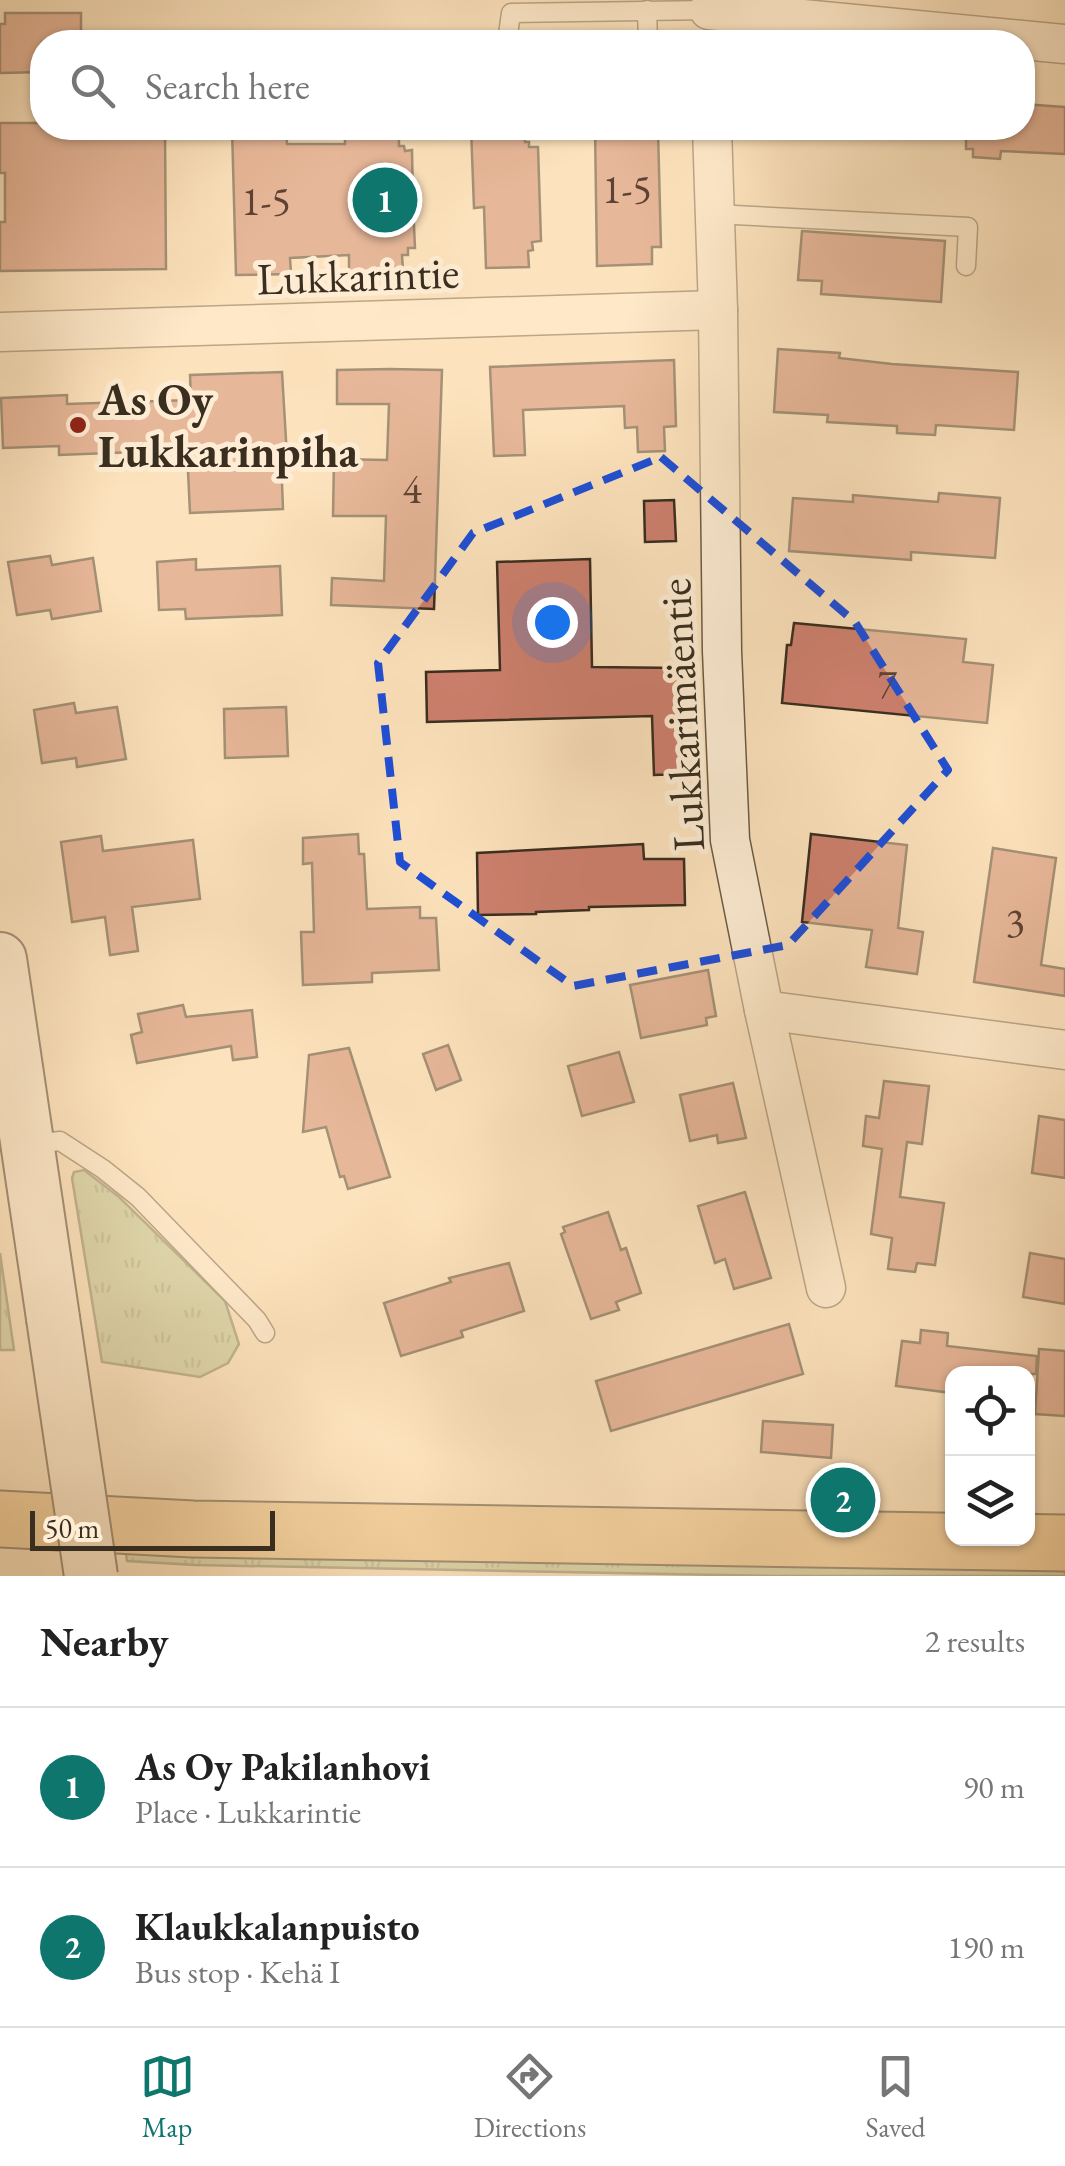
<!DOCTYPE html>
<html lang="en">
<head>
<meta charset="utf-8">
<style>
	body { margin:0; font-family:"EB Garamond",serif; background:#f6f6f6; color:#222 }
	.controls { position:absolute; right:30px; bottom:30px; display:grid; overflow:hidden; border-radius:20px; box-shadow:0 2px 8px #0004 }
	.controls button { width:90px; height:90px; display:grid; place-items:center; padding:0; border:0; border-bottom:2px solid #e0e0e0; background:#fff; color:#222; font:50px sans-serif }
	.scale { position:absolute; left:30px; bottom:25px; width:245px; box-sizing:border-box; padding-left:10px; border:5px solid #392e1f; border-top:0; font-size:28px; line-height:35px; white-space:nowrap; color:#392e1f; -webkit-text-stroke:8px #feedd4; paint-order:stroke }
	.you { position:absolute; left:552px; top:622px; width:35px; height:35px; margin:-25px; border:8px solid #fff; border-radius:50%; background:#1a73e8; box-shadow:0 0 0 15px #1a73e833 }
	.badge { display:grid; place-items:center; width:65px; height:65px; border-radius:50%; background:#0f766e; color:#fff; font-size:32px; font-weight:700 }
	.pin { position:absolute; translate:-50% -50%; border:5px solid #fff; box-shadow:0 2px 10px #0006 }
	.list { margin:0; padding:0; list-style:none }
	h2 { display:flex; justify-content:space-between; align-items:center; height:130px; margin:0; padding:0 40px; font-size:42px }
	h2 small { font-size:32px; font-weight:400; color:#767676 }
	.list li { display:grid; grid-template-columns:65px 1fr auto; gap:30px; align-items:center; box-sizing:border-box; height:160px; padding:0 40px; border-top:2px solid #e0e0e0 }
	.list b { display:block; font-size:38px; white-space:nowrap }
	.list p { margin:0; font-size:32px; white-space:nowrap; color:#767676 }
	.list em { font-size:32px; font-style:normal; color:#767676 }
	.icon { flex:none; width:55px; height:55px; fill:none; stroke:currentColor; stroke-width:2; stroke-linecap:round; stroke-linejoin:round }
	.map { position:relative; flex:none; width:1065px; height:1576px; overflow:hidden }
	.search { position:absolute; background:#fff; box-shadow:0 2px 8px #0004; left:30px; right:30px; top:30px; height:110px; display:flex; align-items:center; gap:25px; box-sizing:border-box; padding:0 35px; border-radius:40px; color:#767676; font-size:38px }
	.sheet { height:450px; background:#fff }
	nav { display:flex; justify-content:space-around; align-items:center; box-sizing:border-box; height:140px; border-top:2px solid #e0e0e0; background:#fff; font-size:28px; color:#767676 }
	nav a { display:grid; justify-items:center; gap:5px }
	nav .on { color:#0f766e }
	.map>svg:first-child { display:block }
	.grass { fill:url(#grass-tufts); stroke:#7a7a5a; stroke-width:2.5 }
	.building { fill:#cd806e; stroke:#392e1f; stroke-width:2.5 }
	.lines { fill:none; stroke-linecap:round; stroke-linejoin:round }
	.service-casing { stroke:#6a5b46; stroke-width:21 }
	.minor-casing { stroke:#6a5b46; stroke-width:41 }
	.secondary-casing { stroke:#392e1f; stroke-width:56 }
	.trunk-casing { stroke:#392e1f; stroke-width:59 }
	.service { stroke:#feedd4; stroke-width:18 }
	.minor { stroke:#feedd4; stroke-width:38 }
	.secondary { stroke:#feedd4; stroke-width:52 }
	.trunk { stroke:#eec27e; stroke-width:55 }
	.secondary-bridge-casing { stroke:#392e1f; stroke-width:56; stroke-linecap:butt }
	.secondary-bridge { stroke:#feedd4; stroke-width:52 }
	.marked { fill:none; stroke:#1d4ed8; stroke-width:8; stroke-dasharray:20 12; stroke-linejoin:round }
	.poi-dot { fill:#8f2418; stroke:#feedd4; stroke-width:4 }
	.labels { text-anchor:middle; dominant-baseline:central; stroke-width:10; stroke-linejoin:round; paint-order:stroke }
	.number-label { font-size:40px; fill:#5e4233 }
	.street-label { font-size:45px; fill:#392e1f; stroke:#feedd4 }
	.poi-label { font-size:45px; font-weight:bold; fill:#392e1f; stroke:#feedd4; text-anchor:start }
</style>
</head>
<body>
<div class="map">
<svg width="1065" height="1576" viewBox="0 0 1065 1576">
	<defs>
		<pattern id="grass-tufts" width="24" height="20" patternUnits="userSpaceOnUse" patternTransform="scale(2.5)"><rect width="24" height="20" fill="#bac595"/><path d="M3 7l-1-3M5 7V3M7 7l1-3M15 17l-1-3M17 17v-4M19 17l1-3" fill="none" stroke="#98a079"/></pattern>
	</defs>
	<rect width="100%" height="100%" fill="#fde3bd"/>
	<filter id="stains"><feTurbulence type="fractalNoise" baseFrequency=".002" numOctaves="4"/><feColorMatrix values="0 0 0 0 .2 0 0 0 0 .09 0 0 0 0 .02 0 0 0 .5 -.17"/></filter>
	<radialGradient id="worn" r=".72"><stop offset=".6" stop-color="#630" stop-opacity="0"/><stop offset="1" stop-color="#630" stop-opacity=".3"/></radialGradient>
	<g class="grass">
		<polygon points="84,1170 119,1197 225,1301 239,1344 228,1363 200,1377 102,1362 72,1178 74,1172"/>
		<polygon points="0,1253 14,1350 0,1350"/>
		<polygon points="125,1547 1065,1566 1065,1576 773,1576 195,1565 127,1561"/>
	</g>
	<g class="building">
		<polygon points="5,13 81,13 81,42 42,42 42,72 0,73 0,24 5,24"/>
		<polygon points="1022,104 1065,107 1065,154 1001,151 1000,159 973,157 973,149 966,149 966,128 1022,128"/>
		<polygon points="0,123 42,123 42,128 165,128 166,269 0,271 0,222 5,222 5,173 0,173"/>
		<polygon points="232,128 286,128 287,144 345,144 345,129 399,128 399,146 404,146 405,151 412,150 413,203 415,248 408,248 408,255 402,255 403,271 349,272 349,255 290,258 291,274 236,275"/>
		<polygon points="471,128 525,128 525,142 529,142 529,147 538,147 541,241 532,242 533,250 528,251 529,267 486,268 484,207 474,208"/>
		<polygon points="595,128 647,128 648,131 658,131 661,247 652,247 652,264 597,266"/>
		<polygon points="802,231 945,241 941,302 821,294 822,281 798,280"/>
		<polygon points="778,349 840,353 839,358 892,364 1018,372 1014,430 936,425 935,435 897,433 897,426 827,422 828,415 774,412"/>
		<polygon points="674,360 676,426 664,427 665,451 638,452 637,427 625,428 624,406 523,410 525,455 494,456 490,367"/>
		<polygon points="390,369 442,370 434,609 331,605 332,578 384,581 386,516 333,516 334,459 387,460 389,404 337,404 337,370"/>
		<polygon points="282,372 287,457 281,457 283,509 190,513 187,450 59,455 59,446 3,448 1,398 67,395 67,404 191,400 190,375"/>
		<polygon points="939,493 1000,498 995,558 911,552 911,560 789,551 793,498 853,502 853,495 938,502"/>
		<polygon points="674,500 676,541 645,542 644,501"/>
		<polygon points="50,556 52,565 93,558 101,611 52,619 50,610 17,615 8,562"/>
		<polygon points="196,559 196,570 280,566 282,615 186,619 185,609 159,610 157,562"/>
		<polygon points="590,559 592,667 680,668 683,774 654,775 652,716 427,722 426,672 500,670 497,562"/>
		<polygon points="794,623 966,639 963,662 993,665 987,723 782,703 787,645 791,645"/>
		<polygon points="74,703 76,713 117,707 126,759 77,767 76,758 42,763 34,710"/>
		<polygon points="286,707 288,756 225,758 224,709"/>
		<polygon points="358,834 359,854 364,854 367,909 420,907 420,918 436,918 439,970 372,973 372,982 303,985 301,932 314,932 312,863 303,864 303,838"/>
		<polygon points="811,834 907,845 898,928 923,932 917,974 866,967 872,930 802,922"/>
		<polygon points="101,836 103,851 193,840 200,899 132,907 138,951 110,955 105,917 72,922 61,842"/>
		<polygon points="643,844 644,859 684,859 685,905 589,907 589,910 536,912 536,914 478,915 477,853"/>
		<polygon points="993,848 1056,858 1041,965 1065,969 1065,996 974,982"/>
		<polygon points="708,970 716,1016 706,1018 707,1025 641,1038 630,985"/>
		<polygon points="183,1005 186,1017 252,1010 257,1057 233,1060 231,1046 137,1063 131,1035 142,1032 138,1014"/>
		<polygon points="448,1045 461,1080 436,1090 423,1054"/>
		<polygon points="349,1048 390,1177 348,1189 344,1176 340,1177 326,1127 303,1132 309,1055"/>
		<polygon points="619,1052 634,1102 582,1116 568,1066"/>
		<polygon points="884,1081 929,1086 922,1144 907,1142 900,1197 944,1203 935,1265 917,1263 915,1272 888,1269 892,1238 871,1234 882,1149 863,1146 866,1116 879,1118"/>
		<polygon points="733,1083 746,1138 718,1143 717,1135 690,1141 680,1095"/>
		<polygon points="1039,1116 1065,1120 1065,1178 1032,1173"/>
		<polygon points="745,1192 771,1278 734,1289 725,1259 715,1263 698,1206"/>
		<polygon points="608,1212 621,1250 626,1248 641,1293 616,1302 619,1310 591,1319 561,1234 565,1232 563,1227"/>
		<polygon points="1030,1253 1065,1259 1065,1304 1023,1297"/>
		<polygon points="509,1263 524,1311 461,1331 463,1337 401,1356 384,1303 451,1282 449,1278"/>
		<polygon points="789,1324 803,1374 611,1431 596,1381"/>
		<polygon points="921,1330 948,1333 947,1346 1037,1356 1036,1374 952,1374 952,1393 896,1386 902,1341 920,1343"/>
		<polygon points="1039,1349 1065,1351 1065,1416 1035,1414"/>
		<polygon points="763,1421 833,1425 831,1458 761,1452"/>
	</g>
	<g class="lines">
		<defs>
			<g id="service">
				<polyline points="647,10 648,42"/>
				<polyline points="507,42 511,13 709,10"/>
				<polyline points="715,214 968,227 966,266"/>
				<polyline points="33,1144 60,1141 103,1169 138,1197 257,1320 265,1333"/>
			</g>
			<g id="minor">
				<polyline points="709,10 1065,44"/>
				<polyline points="712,128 718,310 722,651 730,840 764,1010 826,1288"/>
				<polyline points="0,332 718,310"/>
				<polyline points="764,1010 1065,1050"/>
			</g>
			<polyline id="secondary" points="0,959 53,1318"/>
			<polyline id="trunk" points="0,1519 193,1529 1065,1543"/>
		</defs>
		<use href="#service" class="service-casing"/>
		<use href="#minor" class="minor-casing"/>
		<use href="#secondary" class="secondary-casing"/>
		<use href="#trunk" class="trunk-casing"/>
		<use href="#service" class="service"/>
		<use href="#minor" class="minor"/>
		<use href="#secondary" class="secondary"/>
		<use href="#trunk" class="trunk"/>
		<defs>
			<polyline id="secondary-bridge" points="53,1318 91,1576"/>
		</defs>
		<use href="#secondary-bridge" class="secondary-bridge-casing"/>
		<use href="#secondary-bridge" class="secondary-bridge"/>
	</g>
	<path d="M0 0H1065V1576H0ZM661 457 855 622 948 770 788 945 573 986 400 862 378 663 473 533Z" fill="#fde3bd" fill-opacity=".55" fill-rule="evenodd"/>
	<path class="marked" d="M661 457 855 622 948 770 788 945 573 986 400 862 378 663 473 533Z"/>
	<circle class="poi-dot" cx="78" cy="425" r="10"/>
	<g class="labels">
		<g class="number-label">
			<text x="627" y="189">1-5</text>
			<text x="266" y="201">1-5</text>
			<text x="412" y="489">4</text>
			<text x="887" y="684">7</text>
			<text x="1015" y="922">3</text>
		</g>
		<g class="street-label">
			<text transform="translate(358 275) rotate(-2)">Lukkarintie</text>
			<text transform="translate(681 715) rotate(-93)">Lukkarimäentie</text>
		</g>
		<g class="poi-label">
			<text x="98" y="399">As Oy<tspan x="98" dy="52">Lukkarinpiha</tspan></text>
		</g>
	</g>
	<rect width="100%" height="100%" filter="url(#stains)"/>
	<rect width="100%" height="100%" fill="url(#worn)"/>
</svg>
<div class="controls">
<button><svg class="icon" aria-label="locate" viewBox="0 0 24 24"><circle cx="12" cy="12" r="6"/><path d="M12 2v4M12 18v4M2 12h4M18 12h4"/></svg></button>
<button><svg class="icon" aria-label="layers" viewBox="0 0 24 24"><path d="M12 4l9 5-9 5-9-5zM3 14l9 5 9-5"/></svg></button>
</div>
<div class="scale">50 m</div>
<div class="you"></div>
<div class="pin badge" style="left:385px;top:200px">1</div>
<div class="pin badge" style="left:843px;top:1500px">2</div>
<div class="search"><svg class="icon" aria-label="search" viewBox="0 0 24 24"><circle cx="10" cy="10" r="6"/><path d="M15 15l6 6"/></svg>Search here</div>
</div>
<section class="sheet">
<h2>Nearby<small>2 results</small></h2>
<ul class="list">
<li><span class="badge">1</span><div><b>As Oy Pakilanhovi</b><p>Place · Lukkarintie</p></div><em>90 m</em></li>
<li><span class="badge">2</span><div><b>Klaukkalanpuisto</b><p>Bus stop · Kehä I</p></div><em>190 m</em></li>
</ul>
</section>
<nav>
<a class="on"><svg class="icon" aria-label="map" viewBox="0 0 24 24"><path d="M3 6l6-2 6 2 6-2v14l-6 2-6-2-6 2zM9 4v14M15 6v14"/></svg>Map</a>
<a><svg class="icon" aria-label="directions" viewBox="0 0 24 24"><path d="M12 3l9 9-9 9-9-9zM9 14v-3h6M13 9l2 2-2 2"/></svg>Directions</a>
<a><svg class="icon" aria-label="saved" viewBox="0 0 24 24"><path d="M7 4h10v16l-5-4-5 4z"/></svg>Saved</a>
</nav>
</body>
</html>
